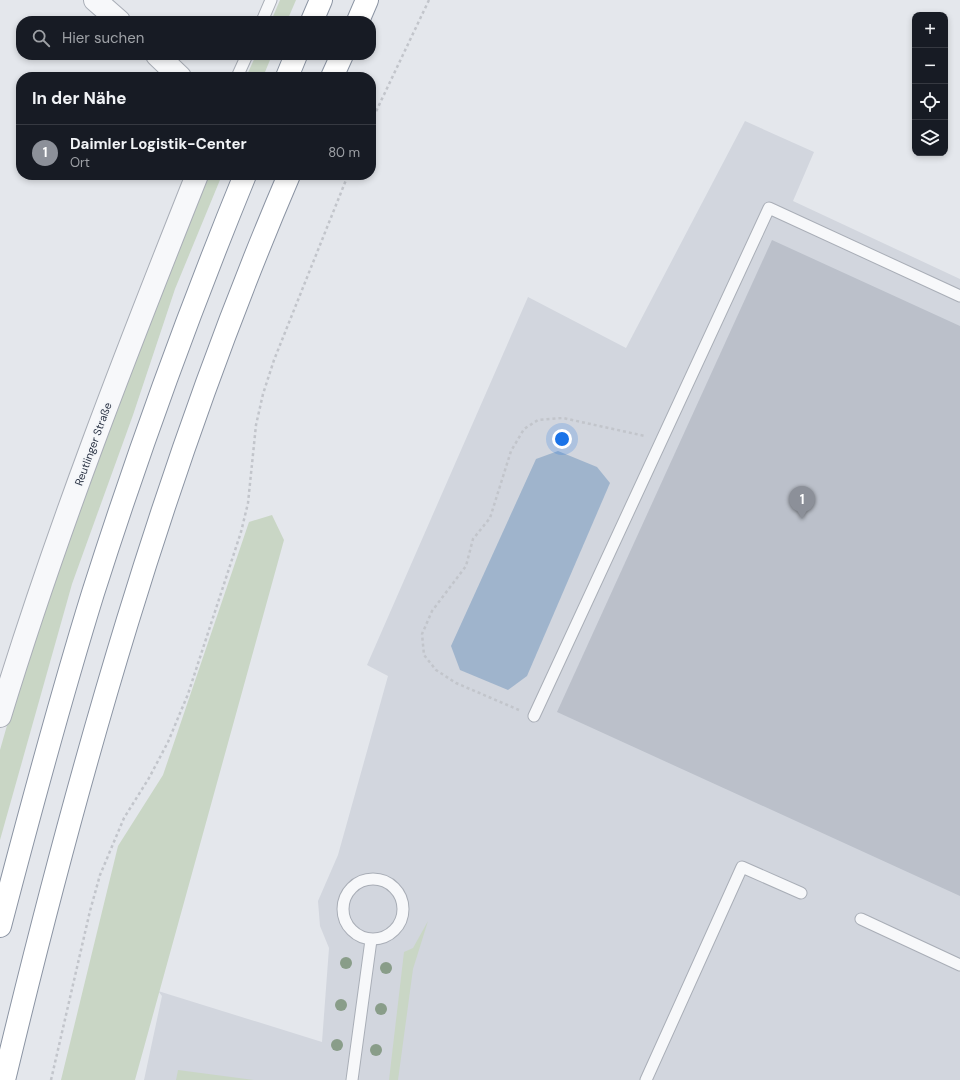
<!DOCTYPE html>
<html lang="de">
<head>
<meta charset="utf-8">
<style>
	body { margin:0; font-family:"DM Sans",sans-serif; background:#242831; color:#f1f3f6 }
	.controls { position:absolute; right:12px; top:12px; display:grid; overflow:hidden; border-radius:8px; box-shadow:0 2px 6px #0003 }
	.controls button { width:36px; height:36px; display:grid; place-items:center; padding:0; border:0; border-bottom:1px solid #363941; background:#171b24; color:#f1f3f6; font:20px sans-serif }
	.you { position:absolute; left:562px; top:439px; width:14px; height:14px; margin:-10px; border:3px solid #fff; border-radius:50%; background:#1a73e8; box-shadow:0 0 0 6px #1a73e833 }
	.badge { display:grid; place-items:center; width:26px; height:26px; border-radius:50%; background:#8c9099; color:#fff; font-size:13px; font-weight:700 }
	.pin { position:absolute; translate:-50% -33px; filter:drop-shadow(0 1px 2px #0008) }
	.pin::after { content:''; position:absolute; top:21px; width:14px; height:12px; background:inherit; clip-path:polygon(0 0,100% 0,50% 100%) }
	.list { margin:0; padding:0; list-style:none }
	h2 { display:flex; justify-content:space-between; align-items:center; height:52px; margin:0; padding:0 16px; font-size:17px }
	h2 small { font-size:13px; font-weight:400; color:#9ea1a6 }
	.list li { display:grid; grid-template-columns:26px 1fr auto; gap:12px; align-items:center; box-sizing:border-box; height:56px; padding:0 16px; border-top:1px solid #363941 }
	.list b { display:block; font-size:15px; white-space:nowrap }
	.list p { margin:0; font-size:13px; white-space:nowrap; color:#9ea1a6 }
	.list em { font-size:13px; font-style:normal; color:#9ea1a6 }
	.icon { flex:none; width:22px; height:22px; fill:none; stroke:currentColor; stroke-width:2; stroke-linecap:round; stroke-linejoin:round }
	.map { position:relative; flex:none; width:960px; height:1080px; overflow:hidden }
	.search { position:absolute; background:#171b24; box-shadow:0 2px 6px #0003; left:16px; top:16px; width:360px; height:44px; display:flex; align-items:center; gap:10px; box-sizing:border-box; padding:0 14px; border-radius:16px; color:#9ea1a6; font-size:15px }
	.panel { position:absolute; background:#171b24; box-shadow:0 2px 6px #0003; left:16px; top:72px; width:360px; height:108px; border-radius:16px }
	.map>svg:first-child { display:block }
	.built { fill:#d2d6de }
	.green { fill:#c9d6c5 }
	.water { fill:#9fb4cc }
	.building { fill:#bbc0ca }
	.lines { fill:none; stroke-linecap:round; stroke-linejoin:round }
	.service-casing { stroke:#a9aeb7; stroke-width:13 }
	.minor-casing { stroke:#a9aeb7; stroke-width:24 }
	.trunk-casing { stroke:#8b94a3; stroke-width:24 }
	.path { stroke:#c2c5cb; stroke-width:2.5; stroke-dasharray:3 3; stroke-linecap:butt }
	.service { stroke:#f7f8fa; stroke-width:11 }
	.minor { stroke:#f7f8fa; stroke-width:22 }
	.trunk { stroke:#fff; stroke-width:22 }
	.tree { fill:#899d89 }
	.labels { text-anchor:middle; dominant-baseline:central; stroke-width:4; stroke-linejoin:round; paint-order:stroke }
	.street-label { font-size:11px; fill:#2b3445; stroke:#f4f6f9 }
</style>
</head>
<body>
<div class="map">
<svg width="960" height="1080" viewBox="0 0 960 1080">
	<rect width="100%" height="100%" fill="#e4e7ec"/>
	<polygon class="built" points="745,121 814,152 793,201 960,279 960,1080 144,1080 162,996 158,991 322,1042 329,948 320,926 318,901 338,855 388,676 367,665 528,297 626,348"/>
	<g class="green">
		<polygon points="280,0 296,0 287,21 271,21"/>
		<polygon points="256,55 272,55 263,77 246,77"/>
		<polygon points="205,175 222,175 175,289 133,415 72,584 0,840 0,750 14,701 115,409"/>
		<polygon points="272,515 284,540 135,1080 61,1080 118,846 163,775 249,522"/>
		<polygon points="428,921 413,969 398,1080 389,1080 404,952 413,948"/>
		<polygon points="178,1070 254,1080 176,1080"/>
	</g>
	<polygon class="water" points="558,451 597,467 610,483 527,676 508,690 460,670 451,646 536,459"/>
	<polygon class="building" points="772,240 960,326 960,896 557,712"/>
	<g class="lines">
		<defs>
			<g id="service">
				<polyline points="262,21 271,0"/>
				<polyline points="237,77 247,55"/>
				<polyline points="534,716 769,208 960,296"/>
				<circle cx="373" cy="909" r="30"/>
				<polyline points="861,919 960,965"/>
				<polyline points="352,1080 371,940"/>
				<polyline points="646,1080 742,867 801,893"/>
			</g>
			<g id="minor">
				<polyline points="95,0 119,21"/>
				<polyline points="157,55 180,77"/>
				<path d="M0 716C56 532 126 353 197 175"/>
			</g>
			<g id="trunk">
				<polyline points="312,21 321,0"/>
				<polyline points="358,21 367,0"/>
				<polyline points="287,77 296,55"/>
				<polyline points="332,77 342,55"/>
				<path d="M0 926C29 815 59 703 93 593 138 452 189 312 245 175"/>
				<path d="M4 1080C78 772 164 467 289 175"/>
			</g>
		</defs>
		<use href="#service" class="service-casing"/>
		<use href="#minor" class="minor-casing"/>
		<use href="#trunk" class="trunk-casing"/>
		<g class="path">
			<polyline points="371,122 429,0"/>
			<polyline points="519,710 456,683 436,670 424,655 422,634 432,611 466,566 473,539 490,518 511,451 524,429 538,420 563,418 645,436"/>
			<polyline points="51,1080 90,911 100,875 124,818 149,778 168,742 188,694 241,532 248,503 256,425 263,394 274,360 348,175"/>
		</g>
		<use href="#service" class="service"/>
		<use href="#minor" class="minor"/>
		<use href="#trunk" class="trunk"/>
	</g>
	<g class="tree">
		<circle cx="346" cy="963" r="6"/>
		<circle cx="386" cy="968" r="6"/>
		<circle cx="341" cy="1005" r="6"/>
		<circle cx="381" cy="1009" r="6"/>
		<circle cx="337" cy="1045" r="6"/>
		<circle cx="376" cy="1050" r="6"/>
	</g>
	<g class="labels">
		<g class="street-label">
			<text transform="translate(93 444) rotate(-70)">Reutlinger Straße</text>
		</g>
	</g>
</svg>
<div class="controls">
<button>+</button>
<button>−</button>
<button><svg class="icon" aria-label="locate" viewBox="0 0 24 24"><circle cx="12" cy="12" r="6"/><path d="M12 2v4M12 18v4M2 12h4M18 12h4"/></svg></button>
<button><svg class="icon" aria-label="layers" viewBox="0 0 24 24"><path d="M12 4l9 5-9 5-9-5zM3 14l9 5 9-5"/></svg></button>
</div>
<div class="you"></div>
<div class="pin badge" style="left:802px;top:519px">1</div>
<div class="search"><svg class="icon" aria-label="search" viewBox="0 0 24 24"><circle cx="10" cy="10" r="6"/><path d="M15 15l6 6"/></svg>Hier suchen</div>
<section class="panel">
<h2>In der Nähe<small></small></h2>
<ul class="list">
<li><span class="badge">1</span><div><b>Daimler Logistik-Center</b><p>Ort</p></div><em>80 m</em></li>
</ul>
</section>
</div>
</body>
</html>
